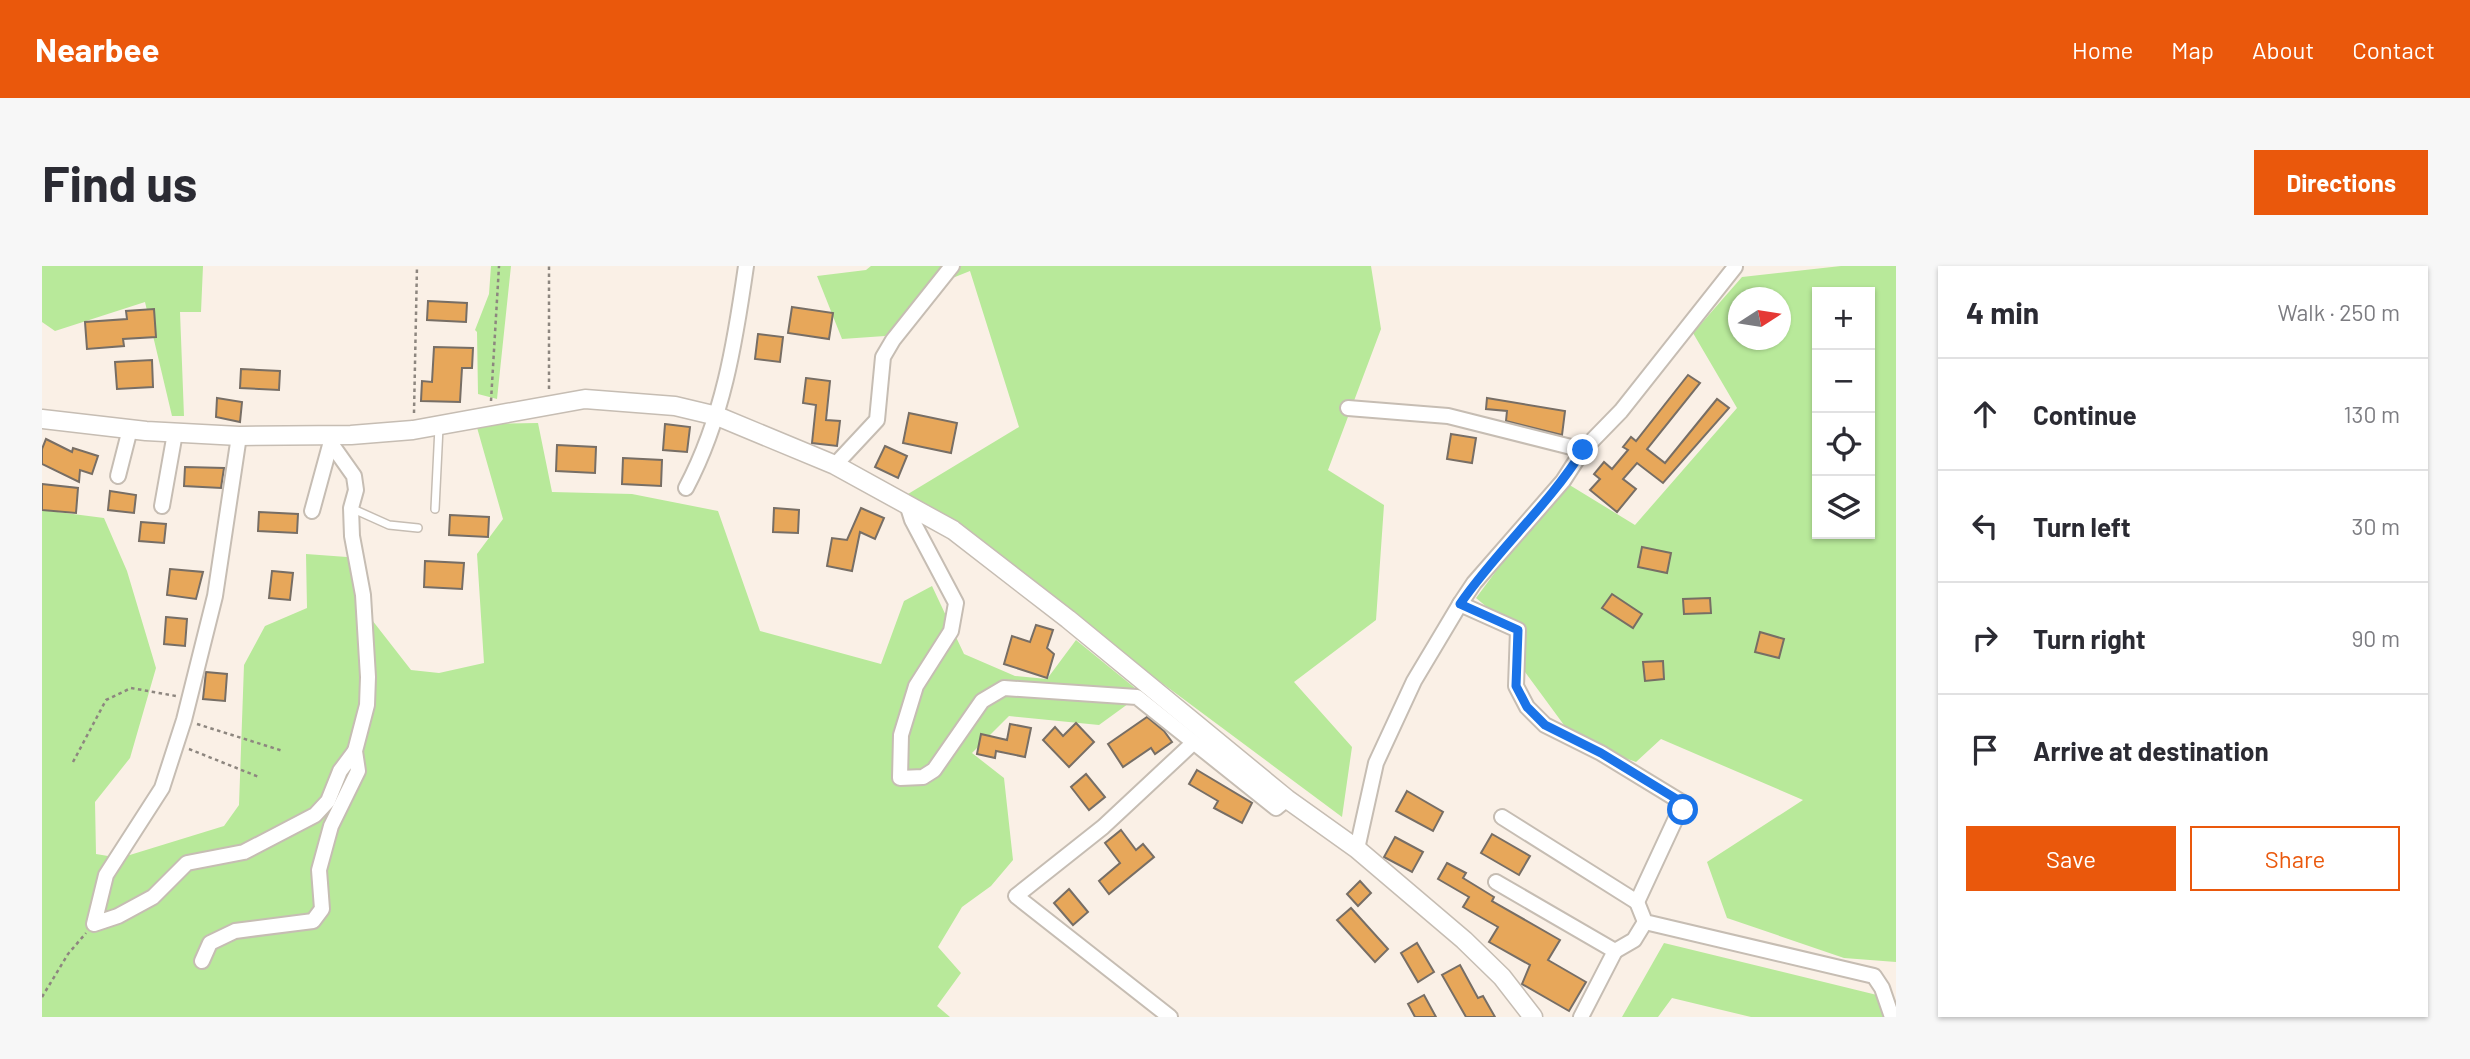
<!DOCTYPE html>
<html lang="en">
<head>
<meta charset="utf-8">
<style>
	body { margin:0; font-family:Barlow,sans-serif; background:#f7f7f7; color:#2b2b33 }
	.controls { position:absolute; right:21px; top:21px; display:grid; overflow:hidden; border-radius:0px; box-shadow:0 2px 5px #0004 }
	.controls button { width:63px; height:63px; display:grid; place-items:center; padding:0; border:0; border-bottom:2px solid #e1e1e2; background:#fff; color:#2b2b33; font:35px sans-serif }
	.compass { position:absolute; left:1686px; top:21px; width:63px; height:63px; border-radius:50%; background:#fff; box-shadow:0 2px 5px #0004; rotate:78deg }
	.stop { position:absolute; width:21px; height:21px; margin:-16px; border:5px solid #1a73e8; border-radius:50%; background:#fff }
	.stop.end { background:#1a73e8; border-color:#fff; box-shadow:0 2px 7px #0008 }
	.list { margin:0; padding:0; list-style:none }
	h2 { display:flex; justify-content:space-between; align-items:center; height:91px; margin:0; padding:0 28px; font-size:30px }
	h2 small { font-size:23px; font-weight:400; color:#7c7c81 }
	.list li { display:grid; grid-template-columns:46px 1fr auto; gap:21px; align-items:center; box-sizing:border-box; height:112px; padding:0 28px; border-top:2px solid #e1e1e2 }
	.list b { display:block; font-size:26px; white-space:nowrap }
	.list em { font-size:23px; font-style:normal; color:#7c7c81 }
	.actions { display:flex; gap:14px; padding:21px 28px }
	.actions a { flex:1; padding:16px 0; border:2px solid #ea580c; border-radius:0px; text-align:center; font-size:24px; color:#ea580c }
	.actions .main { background:#ea580c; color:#fff }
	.icon { flex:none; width:38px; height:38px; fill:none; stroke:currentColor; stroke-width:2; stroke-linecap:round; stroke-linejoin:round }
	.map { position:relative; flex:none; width:1854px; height:751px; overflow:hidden; border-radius:0px }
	header { display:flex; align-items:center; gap:42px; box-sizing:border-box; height:98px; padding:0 35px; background:#ea580c; color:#fff }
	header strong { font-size:33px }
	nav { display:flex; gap:38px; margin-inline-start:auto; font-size:24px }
	.intro { display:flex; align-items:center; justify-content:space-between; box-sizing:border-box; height:168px; padding:0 42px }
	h1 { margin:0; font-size:49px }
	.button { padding:18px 32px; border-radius:0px; background:#ea580c; color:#fff; font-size:24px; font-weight:700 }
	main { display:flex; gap:42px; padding:0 42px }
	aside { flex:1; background:#fff; border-radius:0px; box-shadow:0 2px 5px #0004 }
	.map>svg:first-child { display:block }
	.green { fill:#b8e99a; fill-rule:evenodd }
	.building { fill:#e7a75a; stroke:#776e65; stroke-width:2 }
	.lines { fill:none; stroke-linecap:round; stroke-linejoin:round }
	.service-casing { stroke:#c6bdb3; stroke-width:10 }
	.minor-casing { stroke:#c6bdb3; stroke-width:18 }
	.tertiary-casing { stroke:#c6bdb3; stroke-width:21 }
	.path { stroke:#8d867f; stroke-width:2.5; stroke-dasharray:3.5 3.5; stroke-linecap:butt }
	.service { stroke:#fff; stroke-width:7 }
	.minor { stroke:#fff; stroke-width:14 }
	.tertiary { stroke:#fff; stroke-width:18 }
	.route { stroke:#1a73e8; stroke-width:9 }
</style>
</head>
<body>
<header>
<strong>Nearbee</strong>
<nav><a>Home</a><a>Map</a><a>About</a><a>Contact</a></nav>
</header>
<div class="intro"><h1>Find us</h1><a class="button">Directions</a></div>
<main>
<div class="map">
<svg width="1854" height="751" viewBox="0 0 1854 751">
	<rect width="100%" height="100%" fill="#faf0e6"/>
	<g class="green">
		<polygon points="0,0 161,0 159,46 138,46 142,150 130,150 103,36 13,65 0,56"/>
		<polygon points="449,0 469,0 455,133 436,128 435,66 433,64 447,28"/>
		<polygon points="829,0 901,0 894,13 843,70 800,73 775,10 824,4"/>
		<polygon points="911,0 1329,0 1339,63 1286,204 1342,239 1334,354 1252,416 1310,481 1300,551 866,228 977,161 928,5 898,17"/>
		<path d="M1799 0H1854V696L1802 692 1685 652 1665 596 1761 534 1619 473 1594 496 1533 474 1483 406 1469 361 1434 332 1521 215 1593 259 1695 142 1651 67 1700 11ZM1775 26H1828V268H1775ZM1696 32H1738V74H1696Z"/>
		<polygon points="496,157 510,226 590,228 676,245 718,365 839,398 862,335 890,320 922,388 973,410 1005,413 1034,374 1093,422 1090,435 1057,459 967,450 930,487 962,512 971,594 949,620 920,641 896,681 919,707 895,740 908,751 0,751 0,244 62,252 85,305 114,402 88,492 53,536 54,588 78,592 182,560 197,539 202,399 223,360 265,342 264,288 305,291 323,345 369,404 397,407 442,397 435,288 461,253 434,158"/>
		<polygon points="1622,677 1835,729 1842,751 1709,751 1630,732 1616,751 1580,751"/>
	</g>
	<g class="building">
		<polygon points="386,35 425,37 424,56 385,54"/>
		<polygon points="750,41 791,47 787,73 746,67"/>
		<polygon points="112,43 114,71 81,73 82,80 45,83 43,56 85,53 84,45"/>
		<polygon points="716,68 741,71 738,96 713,93"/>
		<polygon points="392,81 431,82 430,102 420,102 418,136 379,135 380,115 390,116"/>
		<polygon points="110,94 111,121 75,123 73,96"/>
		<polygon points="199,103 238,105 237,124 198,122"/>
		<polygon points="1646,109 1658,117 1605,183 1623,197 1675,133 1687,142 1621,217 1595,197 1581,213 1594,223 1575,246 1548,224 1558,213 1552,208 1562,196 1570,203 1586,184 1581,181 1589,171 1594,175"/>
		<polygon points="764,112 788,115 784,154 798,155 795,180 770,177 774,139 761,137"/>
		<polygon points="175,132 200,136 198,156 174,151"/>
		<polygon points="1445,132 1523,145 1520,169 1464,155 1465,145 1444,143"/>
		<polygon points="867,147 915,157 909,187 861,177"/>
		<polygon points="623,158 648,161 645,186 621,184"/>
		<polygon points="1409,168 1434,172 1430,197 1405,193"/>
		<polygon points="4,173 30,186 31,182 56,190 50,208 38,204 37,216 0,198 0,183"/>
		<polygon points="515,179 554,181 553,207 514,205"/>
		<polygon points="843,180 865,190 856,212 833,201"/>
		<polygon points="581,192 620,194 619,220 580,218"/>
		<polygon points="143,201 182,202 179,222 142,220"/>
		<polygon points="0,218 36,222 34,247 0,244"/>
		<polygon points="68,225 94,229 92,247 66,244"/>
		<polygon points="732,242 757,244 756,267 731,266"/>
		<polygon points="819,242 842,252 833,273 818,266 810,305 785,300 790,272 805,274"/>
		<polygon points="217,246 256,248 255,267 216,265"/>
		<polygon points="408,249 447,251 446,271 407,269"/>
		<polygon points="99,256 124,258 122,277 97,275"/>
		<polygon points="1600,281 1629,287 1625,307 1596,301"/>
		<polygon points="383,295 422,297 420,323 382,321"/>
		<polygon points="128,303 161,306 154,333 125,329"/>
		<polygon points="230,305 251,307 248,334 227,332"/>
		<polygon points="1570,328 1600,348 1591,362 1560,342"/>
		<polygon points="1668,332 1669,347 1642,348 1641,333"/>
		<polygon points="124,351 145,353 143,380 122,378"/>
		<polygon points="994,359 1011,364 1005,382 1012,388 1005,412 962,398 970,370 988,376"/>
		<polygon points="1718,366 1742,373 1737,392 1713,386"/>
		<polygon points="1621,395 1622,413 1603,415 1601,396"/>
		<polygon points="164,406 185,408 183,435 161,433"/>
		<polygon points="1105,451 1122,465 1130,476 1113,488 1109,482 1081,501 1066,478"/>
		<polygon points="1034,457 1052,476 1027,501 1001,474 1013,461 1021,470"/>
		<polygon points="968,458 989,462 983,491 954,485 953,492 935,488 939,468 965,474"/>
		<polygon points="1155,504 1210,537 1200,557 1172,542 1176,535 1147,518"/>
		<polygon points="1044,508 1063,531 1047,544 1029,521"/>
		<polygon points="1365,525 1401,546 1391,565 1354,545"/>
		<polygon points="1079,564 1094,584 1101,578 1112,591 1067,628 1057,615 1078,597 1063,577"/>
		<polygon points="1450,568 1488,590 1477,609 1439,587"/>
		<polygon points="1353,571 1381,586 1370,606 1342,591"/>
		<polygon points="1405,597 1424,607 1421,612 1452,631 1450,635 1518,674 1506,694 1544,716 1527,745 1480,718 1488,699 1447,676 1456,661 1421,641 1427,631 1396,613"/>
		<polygon points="1318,615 1329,627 1316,640 1305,628"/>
		<polygon points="1027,623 1046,646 1031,659 1012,637"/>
		<polygon points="1309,642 1346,683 1333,696 1295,654"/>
		<polygon points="1375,677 1392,706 1376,716 1359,687"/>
		<polygon points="1418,699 1436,732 1441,730 1453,751 1424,751 1400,709"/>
		<polygon points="1382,729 1394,751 1373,751 1366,738"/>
	</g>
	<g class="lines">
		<defs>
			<g id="service">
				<polyline points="309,242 347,259 376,262"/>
				<polyline points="393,243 397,161"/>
			</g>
			<g id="minor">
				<polyline points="1306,142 1406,150 1541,184"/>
				<polyline points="197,170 173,330 142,454 120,522 64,609 52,658 76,650 111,631 145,597 202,586 273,549 286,535 298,505 313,485"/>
				<polyline points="793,199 835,154 841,91 851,74 910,0"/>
				<polyline points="76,210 88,163"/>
				<path d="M644 222C681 152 693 77 704 0"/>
				<polyline points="865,238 870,254 914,337 909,365 874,420 859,469 858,512 881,511 892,504 940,435 962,422 1095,431 1234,542 1245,533"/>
				<polyline points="120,240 133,167"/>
				<polyline points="270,245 288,179"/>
				<polyline points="1418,338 1476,364 1474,420 1485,441 1503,459 1559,487 1641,537 1595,636 1460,551"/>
				<polyline points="1315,583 1334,497 1372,415 1418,338 1432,317 1521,215 1541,184 1579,145 1693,1"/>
				<polyline points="1454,616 1573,685 1539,751"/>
				<polyline points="1595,636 1603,656 1832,710 1840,722 1850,751"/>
				<polyline points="1573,685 1592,674 1603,656"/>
				<polyline points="160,695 168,677 193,665 271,655 280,643 277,604 289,560 316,505 313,485 325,439 326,411 321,329 310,270 309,242 314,224 312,210 283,169"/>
				<polyline points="1128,751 974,630 1061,561 1151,477"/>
			</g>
			<polyline id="tertiary" points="0,153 104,165 197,170 309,169 371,164 543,133 633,140 675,150 793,199 911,264 1026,353 1245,533 1315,583 1422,674 1460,711 1491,751"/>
		</defs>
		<use href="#service" class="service-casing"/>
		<use href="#minor" class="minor-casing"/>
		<use href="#tertiary" class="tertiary-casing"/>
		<g class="path">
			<polyline points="507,123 507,0"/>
			<polyline points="449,135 457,0"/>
			<polyline points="372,147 375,0"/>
			<polyline points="155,458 241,485"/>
			<polyline points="147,483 217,511"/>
			<polyline points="31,496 64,434 89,422 134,430"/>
			<polyline points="0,731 26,688 44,667"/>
		</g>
		<use href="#service" class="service"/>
		<use href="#minor" class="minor"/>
		<use href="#tertiary" class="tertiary"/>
	</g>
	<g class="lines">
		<path class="route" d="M1541 184C1506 240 1455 284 1418 338L1476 364 1474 420 1485 441 1503 459 1559 487 1641 537V544"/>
	</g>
</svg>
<div class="controls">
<button>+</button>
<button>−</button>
<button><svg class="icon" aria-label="locate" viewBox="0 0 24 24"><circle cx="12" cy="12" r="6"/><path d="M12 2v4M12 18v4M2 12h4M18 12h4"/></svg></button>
<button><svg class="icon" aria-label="layers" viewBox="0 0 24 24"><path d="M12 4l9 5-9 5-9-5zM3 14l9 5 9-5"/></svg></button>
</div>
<svg class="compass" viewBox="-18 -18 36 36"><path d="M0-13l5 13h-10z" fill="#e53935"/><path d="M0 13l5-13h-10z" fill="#7c7c81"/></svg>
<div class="stop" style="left:1641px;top:544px"></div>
<div class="stop end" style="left:1541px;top:184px"></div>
</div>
<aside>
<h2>4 min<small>Walk · 250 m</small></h2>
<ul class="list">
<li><svg class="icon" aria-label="ahead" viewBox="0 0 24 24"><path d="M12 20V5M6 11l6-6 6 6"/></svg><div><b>Continue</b></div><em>130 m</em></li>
<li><svg class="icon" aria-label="left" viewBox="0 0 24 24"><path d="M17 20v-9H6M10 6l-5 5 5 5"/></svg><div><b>Turn left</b></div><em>30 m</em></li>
<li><svg class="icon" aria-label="right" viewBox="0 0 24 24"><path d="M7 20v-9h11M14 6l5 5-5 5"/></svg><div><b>Turn right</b></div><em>90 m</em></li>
<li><svg class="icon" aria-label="arrive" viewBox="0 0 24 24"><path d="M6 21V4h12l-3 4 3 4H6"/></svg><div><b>Arrive at destination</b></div></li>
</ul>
<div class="actions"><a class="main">Save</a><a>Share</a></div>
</aside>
</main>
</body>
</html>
